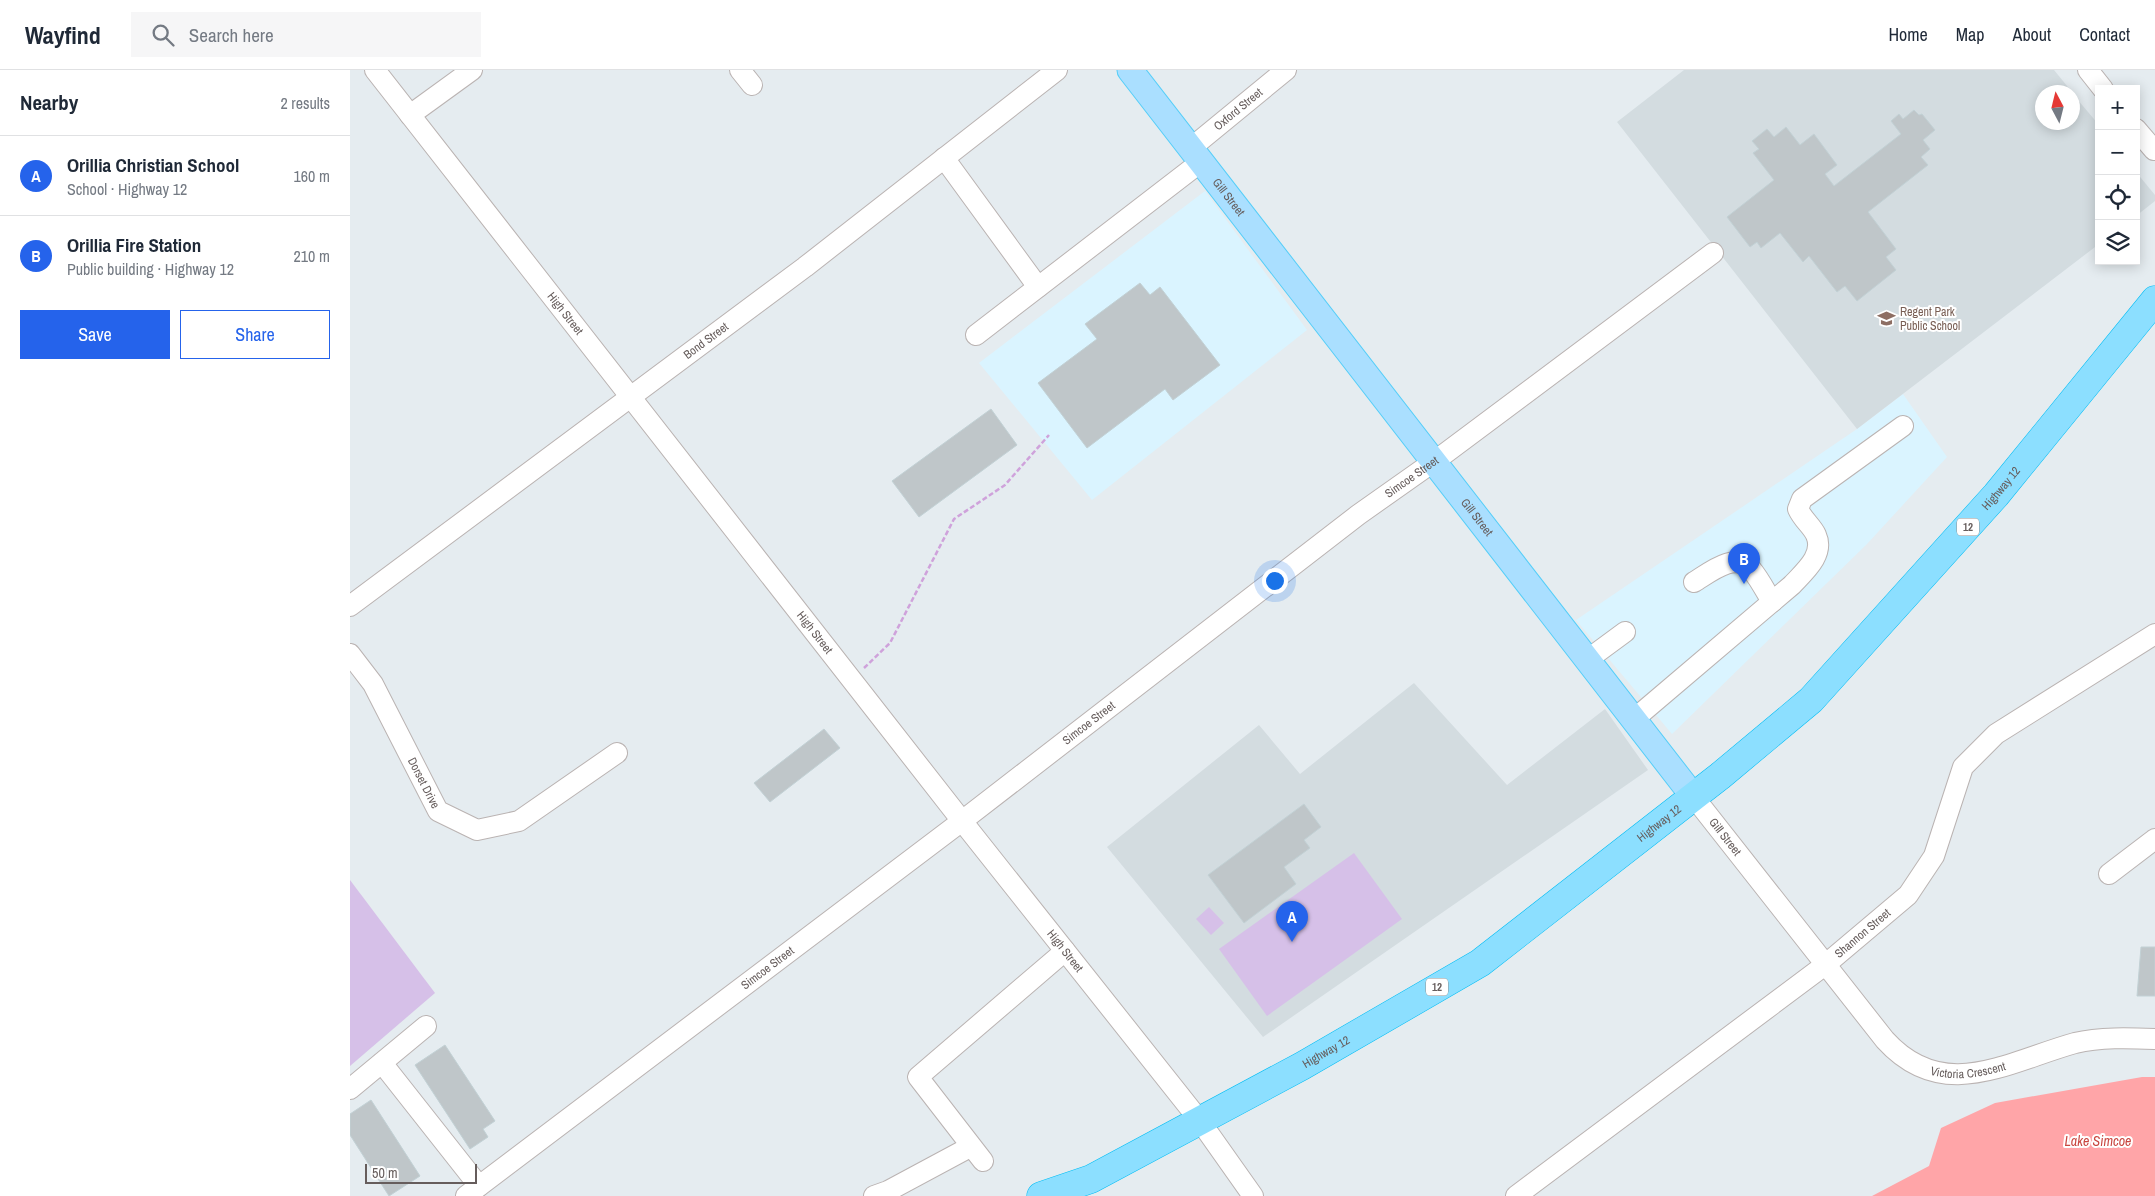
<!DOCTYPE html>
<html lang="en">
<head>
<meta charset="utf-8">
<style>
	body { margin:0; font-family:"Archivo Narrow",sans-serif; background:#f6f6f7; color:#1f2937 }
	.controls { position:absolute; right:15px; top:15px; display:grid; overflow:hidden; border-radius:0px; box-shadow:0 2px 12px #0003 }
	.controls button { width:45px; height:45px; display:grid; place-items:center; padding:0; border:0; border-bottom:1px solid #e0e1e3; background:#fff; color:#1f2937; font:25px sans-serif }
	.compass { position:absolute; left:1685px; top:15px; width:45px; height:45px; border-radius:50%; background:#fff; box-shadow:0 2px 12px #0003; rotate:353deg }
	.scale { position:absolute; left:15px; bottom:12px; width:112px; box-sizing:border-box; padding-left:5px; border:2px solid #665d5c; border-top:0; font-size:14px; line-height:18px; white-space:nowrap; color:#665d5c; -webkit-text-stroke:4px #fff; paint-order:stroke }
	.you { position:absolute; left:924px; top:510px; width:18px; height:18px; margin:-12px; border:4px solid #fff; border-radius:50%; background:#1a73e8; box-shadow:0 0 0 8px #1a73e833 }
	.badge { display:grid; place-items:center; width:32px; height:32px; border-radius:50%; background:#2563eb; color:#fff; font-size:16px; font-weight:700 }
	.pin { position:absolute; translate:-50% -41px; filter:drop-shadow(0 1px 2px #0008) }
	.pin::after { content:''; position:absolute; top:26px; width:18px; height:15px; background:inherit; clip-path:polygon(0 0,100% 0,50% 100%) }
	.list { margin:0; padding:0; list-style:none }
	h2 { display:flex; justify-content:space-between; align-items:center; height:65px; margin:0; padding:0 20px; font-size:21px }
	h2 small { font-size:16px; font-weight:400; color:#747a83 }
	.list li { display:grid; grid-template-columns:32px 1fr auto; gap:15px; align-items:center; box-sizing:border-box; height:80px; padding:0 20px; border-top:1px solid #e0e1e3 }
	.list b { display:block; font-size:19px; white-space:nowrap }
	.list p { margin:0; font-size:16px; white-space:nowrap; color:#747a83 }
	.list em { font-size:16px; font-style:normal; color:#747a83 }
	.actions { display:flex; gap:10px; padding:15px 20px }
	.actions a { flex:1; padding:11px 0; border:1px solid #2563eb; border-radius:0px; text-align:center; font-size:18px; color:#2563eb }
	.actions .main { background:#2563eb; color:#fff }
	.icon { flex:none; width:28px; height:28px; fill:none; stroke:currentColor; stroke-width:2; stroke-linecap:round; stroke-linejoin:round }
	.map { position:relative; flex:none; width:1805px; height:1126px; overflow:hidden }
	header { display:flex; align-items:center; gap:30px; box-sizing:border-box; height:70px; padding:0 25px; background:#fff; border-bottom:1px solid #e0e1e3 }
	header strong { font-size:24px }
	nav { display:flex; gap:28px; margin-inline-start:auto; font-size:18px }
	.search { width:350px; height:45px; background:#f6f6f7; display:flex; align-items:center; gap:12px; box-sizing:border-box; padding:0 18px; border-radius:0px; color:#747a83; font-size:19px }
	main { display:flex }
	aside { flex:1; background:#fff }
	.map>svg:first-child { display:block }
	.commercial { fill:#daf4ff }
	.education { fill:#d3dce0 }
	.green { fill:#d6c0e8 }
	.water { fill:#ffa5a8 }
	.building { fill:#bfc6c9; stroke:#c2d1d5 }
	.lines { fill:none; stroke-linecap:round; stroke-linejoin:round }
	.minor-casing { stroke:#bab3b2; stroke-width:22 }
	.major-casing { stroke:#55cef8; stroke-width:27 }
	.highway-casing { stroke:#00bdf4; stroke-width:29 }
	.path { stroke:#cfa2db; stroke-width:2.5; stroke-dasharray:5 2.5; stroke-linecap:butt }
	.minor { stroke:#fff; stroke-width:20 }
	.major { stroke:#aadfff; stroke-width:25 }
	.highway { stroke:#8cdfff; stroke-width:28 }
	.labels { text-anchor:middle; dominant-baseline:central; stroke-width:4; stroke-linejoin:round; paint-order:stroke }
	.shield { fill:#fff; stroke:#948e8d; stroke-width:1 }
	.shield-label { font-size:11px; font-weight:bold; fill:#665d5c }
	.street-label { font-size:12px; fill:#665d5c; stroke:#fff }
	.education-label { font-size:12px; fill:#785e54; stroke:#fff; text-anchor:start }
	.water-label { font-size:14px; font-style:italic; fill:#c94841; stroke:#fff }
</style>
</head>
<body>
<header>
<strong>Wayfind</strong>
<div class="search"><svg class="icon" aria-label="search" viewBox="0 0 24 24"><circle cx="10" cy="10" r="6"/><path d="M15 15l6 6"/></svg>Search here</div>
<nav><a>Home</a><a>Map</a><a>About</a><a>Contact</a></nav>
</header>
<main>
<aside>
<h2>Nearby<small>2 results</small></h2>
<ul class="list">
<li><span class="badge">A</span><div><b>Orillia Christian School</b><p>School · Highway 12</p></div><em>160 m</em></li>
<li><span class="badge">B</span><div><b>Orillia Fire Station</b><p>Public building · Highway 12</p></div><em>210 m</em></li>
</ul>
<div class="actions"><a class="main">Save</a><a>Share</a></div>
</aside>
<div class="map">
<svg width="1805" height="1126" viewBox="0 0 1805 1126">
	<rect width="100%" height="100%" fill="#e5ecf0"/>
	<g class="commercial">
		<polygon points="855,121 957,260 742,430 629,293"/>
		<polygon points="1553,324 1597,387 1517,474 1322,664 1226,550 1507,359"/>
	</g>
	<g class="education">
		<polygon points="1334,0 1704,0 1722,22 1692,22 1692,52 1722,52 1722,23 1749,55 1749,174 1507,359 1267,52"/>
		<polygon points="1786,102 1805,125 1805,131 1786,146"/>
		<polygon points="1064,613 1157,715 1255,639 1298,700 913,967 757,777 909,655 950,704"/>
	</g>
	<g class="green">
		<polygon points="1004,783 1052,849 917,946 869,879"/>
		<polygon points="0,810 85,923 0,996"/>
		<polygon points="859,837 874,853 861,865 846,849"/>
	</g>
	<polygon class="water" points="1792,1007 1805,1007 1805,1126 1522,1126 1579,1096 1591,1058 1645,1033"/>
	<g class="building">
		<polygon points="1564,40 1569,45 1572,44 1585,60 1573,70 1580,79 1571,87 1578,95 1518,142 1546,179 1536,187 1546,200 1507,231 1495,216 1487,222 1459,186 1453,192 1430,163 1411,178 1407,172 1400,177 1377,147 1424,110 1403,83 1409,79 1402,71 1417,59 1424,67 1436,57 1450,75 1464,64 1487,95 1475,104 1484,116 1551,64 1541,51 1549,44 1553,49"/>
		<polygon points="790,213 800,225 810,217 870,295 823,330 815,319 737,378 688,313 747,269 735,254"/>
		<polygon points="641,339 667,375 569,447 542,411"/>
		<polygon points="474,659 490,678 420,732 404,713"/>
		<polygon points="954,734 971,757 954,770 960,778 934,797 946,814 894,853 858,805"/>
		<polygon points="1791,877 1805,877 1805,926 1787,926"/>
		<polygon points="95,975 145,1051 133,1059 138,1067 120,1079 65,995"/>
		<polygon points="21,1030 70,1106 39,1126 0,1065 0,1044"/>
	</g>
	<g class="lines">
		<defs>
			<g id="minor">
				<path id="s1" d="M25 0 612 751 850 1051 903 1126"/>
				<polyline points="390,0 402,15"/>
				<polyline points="1738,0 1753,19"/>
				<polyline points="60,45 122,0"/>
				<polyline points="1786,59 1804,80"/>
				<path id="s2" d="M841 78 936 0"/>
				<polyline points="594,88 688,217"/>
				<polyline points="626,265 852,91"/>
				<path d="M1344 512C1359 503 1385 481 1401 499 1409 508 1416 522 1422 532"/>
				<path id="s3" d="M0 536 455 197 707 0"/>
				<path id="s4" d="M0 584 23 614 88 741 127 760 169 751 267 683"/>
				<polyline points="1237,590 1275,562"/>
				<path d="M1283 650 1442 515C1454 502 1475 485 1466 465 1462 456 1453 450 1448 439L1452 429 1553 356"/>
				<path id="s5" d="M1343 726 1535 970C1593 1034 1657 992 1725 973 1750 967 1779 968 1805 969"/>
				<polyline points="1759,804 1805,769"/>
				<polyline points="32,993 129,1116"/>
				<polyline points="0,1019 76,956"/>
				<polyline points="633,1091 568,1007 715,881"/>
				<path id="s6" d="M116 1126 612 751 1008 445 1093 385 1363 183"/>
				<polyline points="524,1126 538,1121 620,1077"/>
				<path id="s7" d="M1166 1126 1475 895 1558 825 1584 786 1613 697 1646 664 1805 564"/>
			</g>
			<g id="major">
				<path id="s8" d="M780 0 1343 726"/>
			</g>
			<g id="highway">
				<path id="s9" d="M691 1126 741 1109 952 996 1130 893 1370 706 1461 630 1646 425 1805 230"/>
			</g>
		</defs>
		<use href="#minor" class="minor-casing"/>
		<use href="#major" class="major-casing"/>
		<use href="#highway" class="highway-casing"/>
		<polyline class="path" points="514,598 540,573 604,449 655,415 699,365"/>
		<use href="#minor" class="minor"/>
		<use href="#major" class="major"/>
		<use href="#highway" class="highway"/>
	</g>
	<defs>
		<symbol id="school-bare" viewBox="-9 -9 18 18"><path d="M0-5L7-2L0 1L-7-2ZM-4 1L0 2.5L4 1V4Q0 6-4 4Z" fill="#8d6e63" stroke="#fff" stroke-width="2.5" paint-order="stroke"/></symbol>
	</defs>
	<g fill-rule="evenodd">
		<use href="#school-bare" x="1524" y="236" width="25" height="25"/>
	</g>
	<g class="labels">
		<g class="shield">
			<rect x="1607" y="448.5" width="22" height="17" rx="4"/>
			<rect x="1076" y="908.5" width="22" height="17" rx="4"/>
		</g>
		<g class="shield-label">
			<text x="1618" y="457">12</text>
			<text x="1087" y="917">12</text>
		</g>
		<g class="street-label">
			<text stroke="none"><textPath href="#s2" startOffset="61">Oxford Street</textPath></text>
			<text stroke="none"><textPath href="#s8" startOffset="161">Gill Street</textPath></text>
			<text stroke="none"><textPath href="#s1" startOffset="309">High Street</textPath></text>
			<text stroke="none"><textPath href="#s3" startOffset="444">Bond Street</textPath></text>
			<text stroke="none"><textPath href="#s6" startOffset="1188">Simcoe Street</textPath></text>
			<text stroke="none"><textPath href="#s9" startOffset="1205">Highway 12</textPath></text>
			<text stroke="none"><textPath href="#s8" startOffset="566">Gill Street</textPath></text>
			<text stroke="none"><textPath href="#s1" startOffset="714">High Street</textPath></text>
			<text stroke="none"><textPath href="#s6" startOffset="782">Simcoe Street</textPath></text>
			<text stroke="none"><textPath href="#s4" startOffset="149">Dorset Drive</textPath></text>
			<text stroke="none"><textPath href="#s9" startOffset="725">Highway 12</textPath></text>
			<text stroke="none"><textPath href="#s5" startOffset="52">Gill Street</textPath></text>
			<text stroke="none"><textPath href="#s7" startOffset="435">Shannon Street</textPath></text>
			<text stroke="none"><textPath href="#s1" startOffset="1119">High Street</textPath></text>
			<text stroke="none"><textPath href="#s6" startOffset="378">Simcoe Street</textPath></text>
			<text stroke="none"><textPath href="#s9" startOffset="320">Highway 12</textPath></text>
			<text stroke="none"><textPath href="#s5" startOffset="404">Victoria Crescent</textPath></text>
		</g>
		<g class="education-label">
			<text x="1550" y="242">Regent Park<tspan x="1550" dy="14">Public School</tspan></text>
		</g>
		<g class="water-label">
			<text x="1748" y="1071">Lake Simcoe</text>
		</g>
	</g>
</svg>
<div class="controls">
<button>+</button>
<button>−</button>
<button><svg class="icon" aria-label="locate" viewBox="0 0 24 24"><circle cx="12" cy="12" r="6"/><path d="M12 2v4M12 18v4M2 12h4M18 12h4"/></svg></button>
<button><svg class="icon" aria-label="layers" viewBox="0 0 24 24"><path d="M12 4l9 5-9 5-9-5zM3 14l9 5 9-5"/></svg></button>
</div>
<svg class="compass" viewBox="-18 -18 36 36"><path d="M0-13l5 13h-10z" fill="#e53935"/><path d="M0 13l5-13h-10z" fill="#747a83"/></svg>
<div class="scale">50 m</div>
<div class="you"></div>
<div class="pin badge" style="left:942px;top:872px">A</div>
<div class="pin badge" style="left:1394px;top:514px">B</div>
</div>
</main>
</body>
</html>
